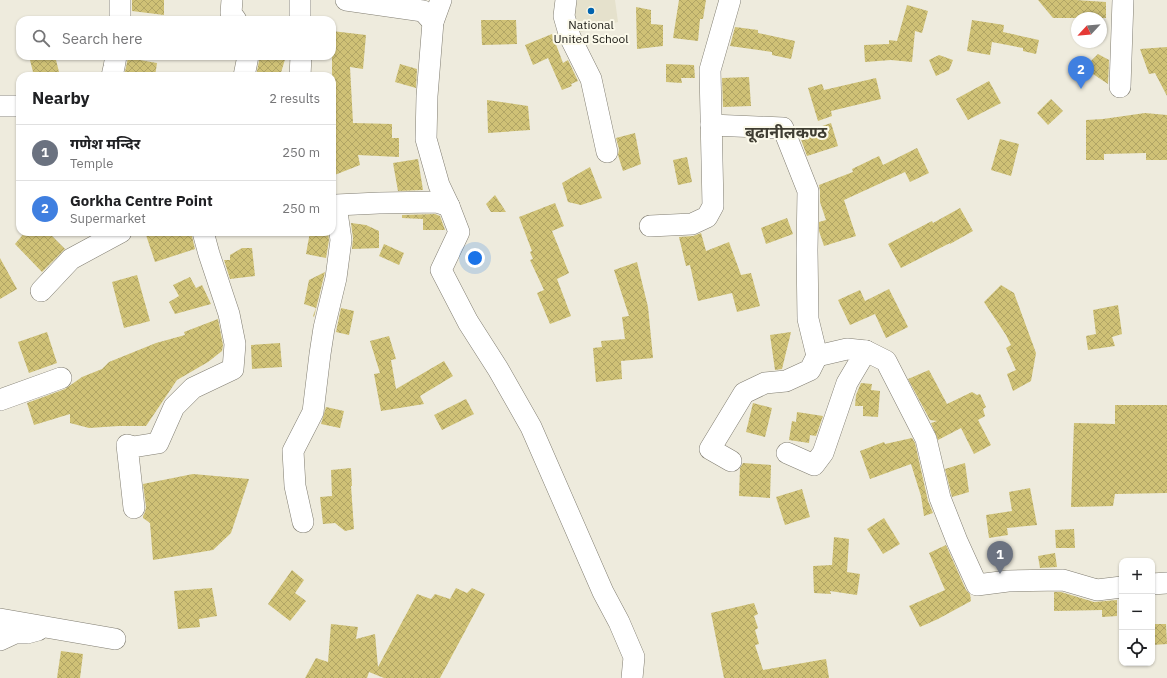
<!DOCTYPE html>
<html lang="en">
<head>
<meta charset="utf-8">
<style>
	body { margin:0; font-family:"IBM Plex Sans","Noto Sans Devanagari",sans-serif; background:#f6f6f6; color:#202124 }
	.controls { position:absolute; right:12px; bottom:12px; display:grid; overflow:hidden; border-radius:8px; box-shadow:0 1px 3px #0004 }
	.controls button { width:36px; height:36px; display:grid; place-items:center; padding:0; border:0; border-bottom:1px solid #e0e0e0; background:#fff; color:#202124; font:20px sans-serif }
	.compass { position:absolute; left:1071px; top:12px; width:36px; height:36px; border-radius:50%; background:#fff; box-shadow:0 1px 3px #0004; rotate:244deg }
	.you { position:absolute; left:475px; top:258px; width:14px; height:14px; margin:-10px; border:3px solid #fff; border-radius:50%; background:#1a73e8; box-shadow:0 0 0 6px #1a73e833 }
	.badge { display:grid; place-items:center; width:26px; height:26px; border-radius:50%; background:#b45309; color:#fff; font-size:13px; font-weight:700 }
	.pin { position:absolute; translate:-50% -33px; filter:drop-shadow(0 1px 2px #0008) }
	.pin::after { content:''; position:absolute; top:21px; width:14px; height:12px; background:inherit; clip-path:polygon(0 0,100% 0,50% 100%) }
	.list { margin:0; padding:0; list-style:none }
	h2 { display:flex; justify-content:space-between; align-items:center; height:52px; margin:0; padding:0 16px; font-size:17px }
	h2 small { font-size:13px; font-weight:400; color:#757577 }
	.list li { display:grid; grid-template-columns:26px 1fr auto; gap:12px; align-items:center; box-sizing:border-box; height:56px; padding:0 16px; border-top:1px solid #e0e0e0 }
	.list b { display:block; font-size:15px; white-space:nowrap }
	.list p { margin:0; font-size:13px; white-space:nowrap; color:#757577 }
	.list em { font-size:13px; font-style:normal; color:#757577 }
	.icon { flex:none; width:22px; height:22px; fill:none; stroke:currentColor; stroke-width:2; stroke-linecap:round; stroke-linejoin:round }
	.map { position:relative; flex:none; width:1167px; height:678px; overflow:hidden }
	.search { position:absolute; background:#fff; box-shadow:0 1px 3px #0004; left:16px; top:16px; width:320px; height:44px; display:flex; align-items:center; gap:10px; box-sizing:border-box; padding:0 14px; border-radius:12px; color:#757577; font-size:15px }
	.panel { position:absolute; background:#fff; box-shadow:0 1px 3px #0004; left:16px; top:72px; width:320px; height:164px; border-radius:12px }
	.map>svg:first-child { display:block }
	.built { fill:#e5e1cc }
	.building { fill:url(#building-cross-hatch) }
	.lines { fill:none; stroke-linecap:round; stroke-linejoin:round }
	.minor-casing { stroke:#807d71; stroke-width:22 }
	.minor { stroke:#fff; stroke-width:21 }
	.poi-dot { fill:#0163af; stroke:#fbf9ea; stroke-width:1.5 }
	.labels { text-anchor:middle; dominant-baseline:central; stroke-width:4; stroke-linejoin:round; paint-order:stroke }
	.poi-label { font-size:12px; fill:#191813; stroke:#fbf9ea }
	.district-label { font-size:16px; font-weight:bold; fill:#3f3d32; stroke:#fbf9ea }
</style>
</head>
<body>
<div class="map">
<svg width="1167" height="678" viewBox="0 0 1167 678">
	<defs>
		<pattern id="building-cross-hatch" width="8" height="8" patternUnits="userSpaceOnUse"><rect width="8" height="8" fill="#cfc176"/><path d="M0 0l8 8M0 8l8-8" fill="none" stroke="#b1a565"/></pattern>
	</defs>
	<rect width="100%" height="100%" fill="#eeebdd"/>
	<polygon class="built" points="564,0 615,0 618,22 574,34"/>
	<g class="building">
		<polygon points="132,0 164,0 164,15 132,11"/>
		<polygon points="679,0 706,0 703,19 700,19 698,41 673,38"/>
		<polygon points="1038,0 1076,0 1106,2 1106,18 1053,18"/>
		<polygon points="907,5 928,11 922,33 915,31 912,62 891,60 865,62 864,45 889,44 889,40 897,41"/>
		<polygon points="636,7 651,10 651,24 663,25 663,46 637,49"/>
		<polygon points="481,20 516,20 517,44 482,45"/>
		<polygon points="972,20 1004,25 1003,32 1039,40 1036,54 1023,51 1023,48 992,42 990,55 967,51"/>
		<polygon points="735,27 758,30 758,33 795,41 791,59 772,55 772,52 730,46"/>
		<polygon points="332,31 366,35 363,69 350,67 353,123 392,124 392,138 399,138 399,157 358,155 360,165 332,176"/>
		<polygon points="552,34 563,63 568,60 578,81 571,84 572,86 562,90 548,58 533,65 525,45"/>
		<polygon points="1167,47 1167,96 1155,73 1149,74 1140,49"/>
		<polygon points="1098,54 1109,60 1108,84 1084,68"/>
		<polygon points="939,55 953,60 949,70 936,76 929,60"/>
		<polygon points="29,56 55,56 60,76 34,76"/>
		<polygon points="260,56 286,56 280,76 256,76"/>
		<polygon points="128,58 157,63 155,76 124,76"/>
		<polygon points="400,64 417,69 416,88 395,82"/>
		<polygon points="666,64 694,65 695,78 681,78 682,83 666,82"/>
		<polygon points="749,77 751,106 723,107 722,78"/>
		<polygon points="876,78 881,99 831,111 832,116 818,121 808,88 822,84 824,90"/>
		<polygon points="989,81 1001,103 968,120 956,99"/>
		<polygon points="1051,99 1063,111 1048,125 1037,113"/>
		<polygon points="487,100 528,106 530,130 488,133"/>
		<polygon points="1145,113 1167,115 1167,160 1146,160 1146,153 1104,154 1104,160 1086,160 1086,120 1103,119"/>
		<polygon points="831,123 838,146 807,156 799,134"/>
		<polygon points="635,133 641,164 623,171 618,155 619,149 616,138"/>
		<polygon points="1000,139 1019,144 1011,176 991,170"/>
		<polygon points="917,148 929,173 910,182 905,172 844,200 856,236 824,246 819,231 819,222 826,220 820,202 820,191 819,185 853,172 852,169 879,156 883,165"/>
		<polygon points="687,157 692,182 678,185 673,160"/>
		<polygon points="418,159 423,190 398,191 393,163"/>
		<polygon points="590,167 602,198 581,205 568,202 562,183"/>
		<polygon points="495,195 506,212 491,212 486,204"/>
		<polygon points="555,203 564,226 552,231 569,273 557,279 571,316 550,324 537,293 544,290 530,260 533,259 530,252 532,251 519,217"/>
		<polygon points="960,208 973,231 950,244 950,243 901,268 888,244 932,221 933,223"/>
		<polygon points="435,214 440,216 445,230 423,230 423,219 402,218 402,215"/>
		<polygon points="787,218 793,234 766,244 761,228"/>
		<polygon points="351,223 366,225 379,231 379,248 352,249 353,238"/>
		<polygon points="25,232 48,232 65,249 42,272 15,244"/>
		<polygon points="145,232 191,232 195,249 155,262"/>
		<polygon points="310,232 328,232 329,240 326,258 306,254"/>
		<polygon points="701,233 706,251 729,242 741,275 751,273 760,306 737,312 732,293 698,301 690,265 686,266 679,237 693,236"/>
		<polygon points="384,244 404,253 399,265 379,256"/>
		<polygon points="242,248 252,248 255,276 230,279 224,260 230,260 230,255"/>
		<polygon points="0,258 17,289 0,299"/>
		<polygon points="637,262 648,307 653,358 621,361 622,379 596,382 593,348 602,347 601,341 625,339 622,317 629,316 614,270"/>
		<polygon points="325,272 314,317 313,316 316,308 304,304 309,280"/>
		<polygon points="137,275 150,321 124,328 112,282"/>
		<polygon points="190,277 196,288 202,285 211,304 175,314 169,302 179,296 173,285"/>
		<polygon points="1001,285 1014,293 1036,353 1031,381 1013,391 1007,374 1016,370 1006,348 1011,345 1006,335 984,302"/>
		<polygon points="889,289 908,327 886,338 875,314 850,325 838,300 860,290 865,301"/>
		<polygon points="1118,305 1122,334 1112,337 1115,346 1088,350 1086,336 1096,334 1093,310"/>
		<polygon points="341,308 354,311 349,335 336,332"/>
		<polygon points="218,319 223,345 222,351 208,362 177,380 146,426 119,426 89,428 70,423 70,414 34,425 27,403 65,389 82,377 102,369 109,362 156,343 185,335 184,332"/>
		<polygon points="47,332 57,363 29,373 18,342"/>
		<polygon points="791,332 782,369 775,370 770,335"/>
		<polygon points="389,336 396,359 391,360 396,389 444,361 453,376 420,396 424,404 381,411 374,374 380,373 370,341"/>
		<polygon points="280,343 282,367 252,369 251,345"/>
		<polygon points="929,370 947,404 972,392 977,395 980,394 986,407 983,409 985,416 978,420 991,445 974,454 961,428 938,440 931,423 937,421 930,420 908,379"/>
		<polygon points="861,383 872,384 871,390 880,391 878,417 863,416 863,406 855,406 856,395"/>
		<polygon points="466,399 474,414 442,430 434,415"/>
		<polygon points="753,403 772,408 765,437 746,432"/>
		<polygon points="1115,405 1167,405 1167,493 1115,494 1113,506 1071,507 1074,423 1115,424"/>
		<polygon points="326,407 344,411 340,428 321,424"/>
		<polygon points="797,412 823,416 816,436 810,435 809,443 789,440 792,421 796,422"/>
		<polygon points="912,438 915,443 928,501 933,513 924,516 921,496 911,464 870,479 860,451 884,442 885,444"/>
		<polygon points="743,463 771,465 770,498 739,496 740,468"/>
		<polygon points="965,463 969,492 952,497 945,469"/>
		<polygon points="351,468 352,486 351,486 354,529 345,531 335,523 323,524 320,497 332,496 331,470"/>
		<polygon points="193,474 249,479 231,533 213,550 153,560 150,523 143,518 143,516 145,512 146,507 143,484"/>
		<polygon points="1030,488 1037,525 1007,528 1008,535 989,538 986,515 1012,511 1009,492"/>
		<polygon points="802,489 810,517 785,525 776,497"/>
		<polygon points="884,518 900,544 883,554 867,529"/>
		<polygon points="1074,529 1075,548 1056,548 1055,530"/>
		<polygon points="834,537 849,539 847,572 860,574 857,595 830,591 831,594 814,593 813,566 832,565"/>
		<polygon points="946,545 966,590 970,594 971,601 938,619 920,627 909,606 945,590 929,553"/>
		<polygon points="1055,553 1057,567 1040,568 1038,556"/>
		<polygon points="292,570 304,580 295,593 306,601 290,621 268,604"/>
		<polygon points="212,588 217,616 199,619 200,627 178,629 174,591"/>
		<polygon points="456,588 467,593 472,588 485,594 440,678 384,678 369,672 367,678 305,678 316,658 328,662 331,624 358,627 356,639 375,634 378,667 417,594 431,599 435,594 450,599"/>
		<polygon points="1054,592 1061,592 1094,602 1117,600 1117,616 1102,617 1102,610 1054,611"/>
		<polygon points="754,603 758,614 754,616 758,628 755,630 759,644 755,645 763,670 826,659 829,678 724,678 711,613"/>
		<polygon points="1152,624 1166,624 1167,644 1152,645"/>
		<polygon points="61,651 83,654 80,678 57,678"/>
	</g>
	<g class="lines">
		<defs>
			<g id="minor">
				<polyline points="232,0 231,13 236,20"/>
				<polyline points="300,0 300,20"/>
				<polyline points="346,0 423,11 433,22"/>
				<polyline points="441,0 433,22 427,96 426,139 439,185 449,206 459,232 441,270 468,322 498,369 531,427 603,592 619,622 634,657 632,678"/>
				<polyline points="566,0 564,16 570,37 591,79 607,152"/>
				<polyline points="120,20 120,0"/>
				<polyline points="112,76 114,67 116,56"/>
				<polyline points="244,76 248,56"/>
				<polyline points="300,76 301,56"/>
				<polyline points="1120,87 1123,0"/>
				<polyline points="0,106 20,106"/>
				<polyline points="711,125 783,128 808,191 807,250 808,319 817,356 847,349 866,351 847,383 823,453 814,465 787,453"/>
				<polyline points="650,226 692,224 707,217 713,206 710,70 730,0"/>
				<polyline points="41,291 71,259 121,232"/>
				<polyline points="866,351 886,361 926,439 940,498 957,541 977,585 1008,581 1063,580 1097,590 1122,587"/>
				<polyline points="0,400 61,378"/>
				<polyline points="731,461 710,449 744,393 765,383 786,381 810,370 817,356"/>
				<polyline points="134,508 127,445 133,447 158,443 174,407 193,388 233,369 235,344 229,314 209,254 203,232"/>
				<polyline points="303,522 295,486 293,451 313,412 320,354 324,328 336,278 341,240 336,205 379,203 437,202 449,206"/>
				<polyline points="1152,584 1167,583"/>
				<polyline points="0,619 115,639"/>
				<polyline points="0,640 15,633 27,633 38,630"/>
			</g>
		</defs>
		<use href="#minor" class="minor-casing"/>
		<use href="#minor" class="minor"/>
	</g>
	<circle class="poi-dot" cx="591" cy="11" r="4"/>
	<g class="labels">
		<g class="poi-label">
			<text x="591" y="24">National<tspan x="591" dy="14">United School</tspan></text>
		</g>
		<g class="district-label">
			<text x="786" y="132">बूढानीलकण्ठ</text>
		</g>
	</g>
</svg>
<div class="controls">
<button>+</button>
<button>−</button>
<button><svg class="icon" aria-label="locate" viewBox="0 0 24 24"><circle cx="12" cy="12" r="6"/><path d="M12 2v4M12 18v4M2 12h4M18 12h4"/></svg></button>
</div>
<svg class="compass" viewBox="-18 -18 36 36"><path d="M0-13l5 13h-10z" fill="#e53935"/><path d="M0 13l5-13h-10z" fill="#757577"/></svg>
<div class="you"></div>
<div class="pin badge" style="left:1000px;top:574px;background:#6b7280">1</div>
<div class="pin badge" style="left:1081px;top:89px;background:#3f7fe0">2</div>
<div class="search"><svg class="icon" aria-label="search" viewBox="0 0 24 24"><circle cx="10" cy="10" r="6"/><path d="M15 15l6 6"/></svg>Search here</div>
<section class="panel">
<h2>Nearby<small>2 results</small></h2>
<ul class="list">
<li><span class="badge" style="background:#6b7280">1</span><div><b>गणेश मन्दिर</b><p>Temple</p></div><em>250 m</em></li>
<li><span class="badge" style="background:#3f7fe0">2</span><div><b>Gorkha Centre Point</b><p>Supermarket</p></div><em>250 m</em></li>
</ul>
</section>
</div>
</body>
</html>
